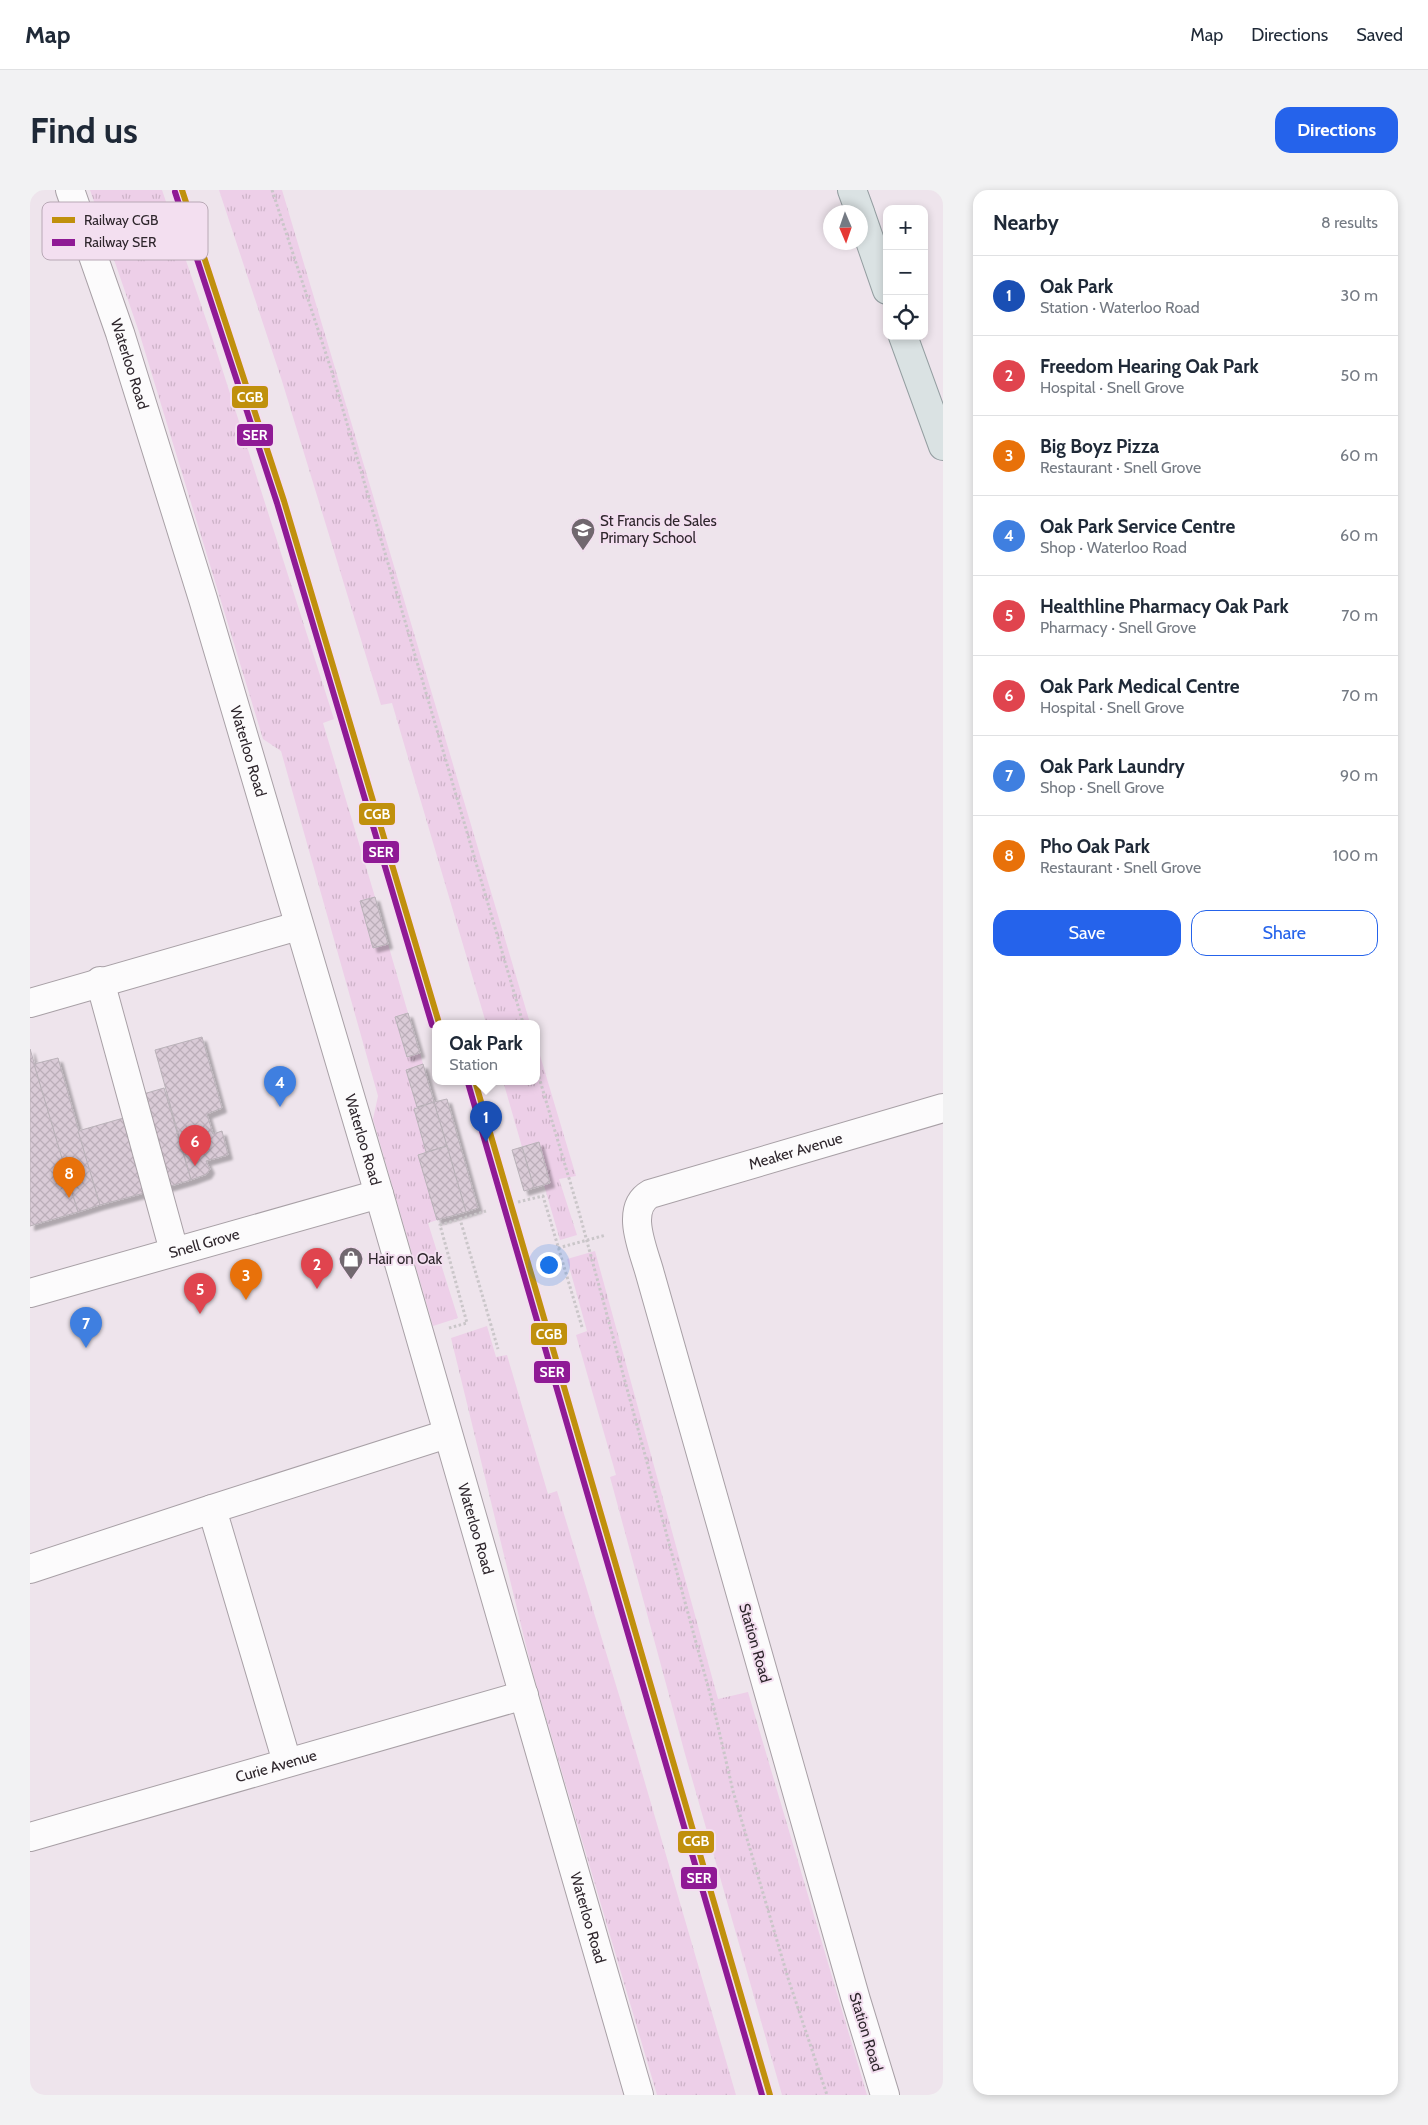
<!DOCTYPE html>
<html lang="en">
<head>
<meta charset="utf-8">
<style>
	body { margin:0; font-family:Cabin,sans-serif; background:#f2f2f3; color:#1f2937 }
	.controls { position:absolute; right:15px; top:15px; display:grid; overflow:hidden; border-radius:10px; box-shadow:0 2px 8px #0003 }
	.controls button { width:45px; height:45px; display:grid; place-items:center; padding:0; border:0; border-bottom:1px solid #e0e1e3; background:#fff; color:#1f2937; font:25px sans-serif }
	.compass { position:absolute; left:793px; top:15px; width:45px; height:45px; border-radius:50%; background:#fff; box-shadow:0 2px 8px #0003; rotate:178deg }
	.you { position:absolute; left:518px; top:1074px; width:18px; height:18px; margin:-12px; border:4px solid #fff; border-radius:50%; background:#1a73e8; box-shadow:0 0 0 8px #1a73e833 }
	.badge { display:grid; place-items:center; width:32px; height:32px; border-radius:50%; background:#2563eb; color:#fff; font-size:16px; font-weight:700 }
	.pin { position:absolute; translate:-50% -41px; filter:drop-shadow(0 1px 2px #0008) }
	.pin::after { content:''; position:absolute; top:26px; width:18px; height:15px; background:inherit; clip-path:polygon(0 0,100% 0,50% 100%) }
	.popup { position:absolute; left:402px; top:830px; width:108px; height:65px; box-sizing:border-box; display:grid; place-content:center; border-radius:10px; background:#fff; filter:drop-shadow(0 1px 4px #0005); font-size:16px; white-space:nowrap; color:#747a83 }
	.popup b { font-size:19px; color:#1f2937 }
	.popup::after { content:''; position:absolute; left:50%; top:100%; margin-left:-10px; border:10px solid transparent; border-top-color:#fff }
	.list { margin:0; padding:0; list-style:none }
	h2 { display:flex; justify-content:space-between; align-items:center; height:65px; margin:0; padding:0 20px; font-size:21px }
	h2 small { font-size:16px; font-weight:400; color:#747a83 }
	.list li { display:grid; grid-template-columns:32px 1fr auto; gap:15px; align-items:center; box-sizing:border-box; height:80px; padding:0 20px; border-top:1px solid #e0e1e3 }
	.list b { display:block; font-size:19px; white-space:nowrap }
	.list p { margin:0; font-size:16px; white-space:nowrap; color:#747a83 }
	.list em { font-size:16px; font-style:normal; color:#747a83 }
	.actions { display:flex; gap:10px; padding:15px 20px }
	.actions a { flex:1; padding:11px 0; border:1px solid #2563eb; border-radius:15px; text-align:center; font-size:18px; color:#2563eb }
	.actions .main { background:#2563eb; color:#fff }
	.icon { flex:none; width:28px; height:28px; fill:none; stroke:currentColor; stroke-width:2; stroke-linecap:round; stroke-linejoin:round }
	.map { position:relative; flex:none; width:913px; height:1905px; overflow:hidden; border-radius:15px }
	header { display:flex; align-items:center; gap:30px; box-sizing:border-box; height:70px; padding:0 25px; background:#fff; border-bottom:1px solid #e0e1e3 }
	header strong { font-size:24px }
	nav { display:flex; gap:28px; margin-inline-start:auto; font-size:18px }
	.intro { display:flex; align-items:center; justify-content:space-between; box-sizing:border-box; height:120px; padding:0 30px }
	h1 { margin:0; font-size:35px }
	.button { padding:12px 22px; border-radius:15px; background:#2563eb; color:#fff; font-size:18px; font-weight:700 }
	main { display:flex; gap:30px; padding:0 30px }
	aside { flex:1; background:#fff; border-radius:15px; box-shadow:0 2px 8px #0003 }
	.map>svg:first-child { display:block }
	.grass { fill:url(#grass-tufts) }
	.building { fill:url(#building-cross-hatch); stroke:#b9b1b8; filter:url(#shadow) }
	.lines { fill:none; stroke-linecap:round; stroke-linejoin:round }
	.minor-casing { stroke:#a8a0a6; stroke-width:30 }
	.major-casing { stroke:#949ea1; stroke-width:30 }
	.path { stroke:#cac6c9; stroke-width:3; stroke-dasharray:2.5 2.5; stroke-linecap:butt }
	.minor { stroke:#fcfbfc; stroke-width:28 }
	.major { stroke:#dae2e3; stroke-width:28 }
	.rail-1-casing { stroke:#f3dff0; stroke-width:10 }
	.rail-2-casing { stroke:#f3dff0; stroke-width:10 }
	.rail-1 { stroke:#c0900d; stroke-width:6 }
	.rail-2 { stroke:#8f1a95; stroke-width:6 }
	.labels { text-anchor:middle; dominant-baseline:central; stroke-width:4; stroke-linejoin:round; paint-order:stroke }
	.street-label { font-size:15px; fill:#2e262c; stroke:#f3dff0 }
	.poi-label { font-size:15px; fill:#2e262c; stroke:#f3dff0; text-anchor:start }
	.key { fill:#f3dff0; stroke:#b8a8b5; stroke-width:1 }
	.key-label { font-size:14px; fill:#2e262c }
	.line-badge { stroke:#f3dff0; stroke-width:2 }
	.badge-label { font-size:14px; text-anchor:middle; font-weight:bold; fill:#fff }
</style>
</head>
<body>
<header>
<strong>Map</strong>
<nav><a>Map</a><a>Directions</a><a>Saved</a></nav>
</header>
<div class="intro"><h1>Find us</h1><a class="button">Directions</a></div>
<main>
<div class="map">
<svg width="913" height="1905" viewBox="0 0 913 1905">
	<defs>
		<pattern id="grass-tufts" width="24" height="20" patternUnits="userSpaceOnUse" patternTransform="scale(1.25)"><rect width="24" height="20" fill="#edcfe8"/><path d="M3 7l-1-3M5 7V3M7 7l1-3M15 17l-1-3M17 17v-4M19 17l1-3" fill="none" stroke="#ccb2c7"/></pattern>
		<pattern id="building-cross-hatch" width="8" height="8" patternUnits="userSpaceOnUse" patternTransform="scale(1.25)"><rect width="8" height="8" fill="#dacbd7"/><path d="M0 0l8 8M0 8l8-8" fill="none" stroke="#bbaeb9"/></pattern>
		<filter id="shadow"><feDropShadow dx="4.5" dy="4.5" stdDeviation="1" flood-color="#0004"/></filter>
	</defs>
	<rect width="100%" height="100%" fill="#eee4ec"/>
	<g class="grass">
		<polygon points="60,0 132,0 181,144 304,529 293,533 345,707 330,711 343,758 358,754 378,823 365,827 377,867 390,863 393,874 376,880 387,917 384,919 396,962 388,965 407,1030 398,1033 428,1128 403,1136 343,929 348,906 251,561 233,549 109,142"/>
		<polygon points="189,0 252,0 500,833 456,833 362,513 351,515 252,191"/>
		<polygon points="506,852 546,986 529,989 547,1045 530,1050 514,995 520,993 509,952 492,957 473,891 506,891"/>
		<polygon points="565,1061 688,1509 718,1502 837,1905 752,1905 655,1564 580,1287 586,1285 546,1145 557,1141 537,1069"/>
		<polygon points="457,1136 466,1167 477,1165 518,1304 527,1301 599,1538 706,1905 627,1905 502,1480 421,1148"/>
	</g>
	<g class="building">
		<polygon points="345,707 358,754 343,758 330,711"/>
		<polygon points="378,823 390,863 377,867 365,827"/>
		<polygon points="172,847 192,918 177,924 183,944 192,941 198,965 176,971 180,979 177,984 161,990 125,860"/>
		<polygon points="0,859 48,1022 0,1036"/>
		<polygon points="28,868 70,1015 48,1022 4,874"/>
		<polygon points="393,874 404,912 387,917 376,880"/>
		<polygon points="134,898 161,990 137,997 110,905"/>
		<polygon points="417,909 448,1018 436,1022 404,912"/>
		<polygon points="404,912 417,956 396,962 384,919"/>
		<polygon points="97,927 118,1002 70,1015 48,941"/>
		<polygon points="509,952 520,993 504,998 492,957"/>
		<polygon points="417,956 436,1022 407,1030 388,965"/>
		<polygon points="492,957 504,998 494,1001 482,960"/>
	</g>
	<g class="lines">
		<defs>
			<g id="minor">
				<path id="s1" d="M40 0 90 143 173 409 349 1004 609 1905"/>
				<polyline points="70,791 144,1061"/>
				<polyline points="0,813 268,736"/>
				<path id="s2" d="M0 1103 349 1004"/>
				<polyline points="0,1379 182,1319"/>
				<polyline points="257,1572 182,1319 417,1244"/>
				<path id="s3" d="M0 1647 494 1505"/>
				<path id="s4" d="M855 1905 826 1810 620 1084C614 1061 594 1019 620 1004L913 918"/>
			</g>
			<g id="major">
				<polyline points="822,0 830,22"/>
				<polyline points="831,25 857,100"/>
				<polyline points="873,146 913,256"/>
			</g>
		</defs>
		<use href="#minor" class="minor-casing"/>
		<use href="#major" class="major-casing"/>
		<g class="path">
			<polyline points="242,0 301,179 493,833"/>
			<polyline points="506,877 549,1022 683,1515 703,1601 758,1788 797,1905"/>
			<polyline points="488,1012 513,1006 552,1137"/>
			<polyline points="430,1029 456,1021"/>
			<polyline points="528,1058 576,1045"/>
			<polyline points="419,1138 437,1133 410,1035 430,1029 468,1159"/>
		</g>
		<use href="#minor" class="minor"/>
		<use href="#major" class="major"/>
		<defs>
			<g id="rail-1">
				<polyline points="152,0 254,311 409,833"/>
				<polyline points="445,891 740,1905"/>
			</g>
			<g id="rail-2">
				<polyline points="145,2 247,313 402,835"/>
				<polyline points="438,893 732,1905"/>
			</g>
		</defs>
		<use href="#rail-1" class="rail-1-casing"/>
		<use href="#rail-2" class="rail-2-casing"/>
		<use href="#rail-1" class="rail-1"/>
		<use href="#rail-2" class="rail-2"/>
	</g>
	<defs>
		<symbol id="school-pin" viewBox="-11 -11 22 30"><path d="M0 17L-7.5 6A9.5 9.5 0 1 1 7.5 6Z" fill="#71686f" stroke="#f3dff0"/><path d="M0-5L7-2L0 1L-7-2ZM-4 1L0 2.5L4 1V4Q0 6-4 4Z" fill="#fff"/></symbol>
		<symbol id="shop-pin" viewBox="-11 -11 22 30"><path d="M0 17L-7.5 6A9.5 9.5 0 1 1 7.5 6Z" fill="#71686f" stroke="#f3dff0"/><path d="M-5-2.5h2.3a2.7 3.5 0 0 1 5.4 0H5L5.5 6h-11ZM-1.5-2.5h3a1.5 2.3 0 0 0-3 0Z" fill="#fff"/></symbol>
	</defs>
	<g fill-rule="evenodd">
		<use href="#school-pin" x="539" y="326" width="28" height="38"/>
		<use href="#shop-pin" x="307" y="1055" width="28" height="38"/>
	</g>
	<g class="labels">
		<g class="street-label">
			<text stroke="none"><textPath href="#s1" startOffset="184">Waterloo Road</textPath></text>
			<text stroke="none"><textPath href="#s1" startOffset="589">Waterloo Road</textPath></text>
			<text stroke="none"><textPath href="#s1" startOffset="994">Waterloo Road</textPath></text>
			<text stroke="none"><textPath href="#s4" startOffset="1092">Meaker Avenue</textPath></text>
			<text stroke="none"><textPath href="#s2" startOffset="181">Snell Grove</textPath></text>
			<text stroke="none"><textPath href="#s1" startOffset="1399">Waterloo Road</textPath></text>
			<text transform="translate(725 1453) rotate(74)">Station Road</text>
			<text stroke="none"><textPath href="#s3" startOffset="256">Curie Avenue</textPath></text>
			<text stroke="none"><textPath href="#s1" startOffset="1804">Waterloo Road</textPath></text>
			<text transform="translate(836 1842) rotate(73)">Station Road</text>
		</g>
		<g class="poi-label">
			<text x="570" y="331">St Francis de Sales<tspan x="570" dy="17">Primary School</tspan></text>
			<text x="338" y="1069">Hair on Oak</text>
		</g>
	</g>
	<rect x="12" y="12" width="166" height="58" rx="8" class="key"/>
	<rect x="22" y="27" width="23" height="6" fill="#c0900d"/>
	<rect x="22" y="49" width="23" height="7" fill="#8f1a95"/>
	<g class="key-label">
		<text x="54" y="35">Railway CGB</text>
		<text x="54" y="57">Railway SER</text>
	</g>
	<g class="line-badge">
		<rect x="201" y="195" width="38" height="24" rx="5" fill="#c0900d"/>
		<rect x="206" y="233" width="38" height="24" rx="5" fill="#8f1a95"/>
		<rect x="328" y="612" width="38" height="24" rx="5" fill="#c0900d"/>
		<rect x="332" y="650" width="38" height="24" rx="5" fill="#8f1a95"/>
		<rect x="500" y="1132" width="38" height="24" rx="5" fill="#c0900d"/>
		<rect x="503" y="1170" width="38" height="24" rx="5" fill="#8f1a95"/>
		<rect x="647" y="1640" width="38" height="24" rx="5" fill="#c0900d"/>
		<rect x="650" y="1676" width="38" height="24" rx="5" fill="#8f1a95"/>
	</g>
	<g class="badge-label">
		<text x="220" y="212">CGB</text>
		<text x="225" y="250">SER</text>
		<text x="347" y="629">CGB</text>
		<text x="351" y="667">SER</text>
		<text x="519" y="1149">CGB</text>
		<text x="522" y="1187">SER</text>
		<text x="666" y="1656">CGB</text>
		<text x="669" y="1693">SER</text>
	</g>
</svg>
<div class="controls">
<button>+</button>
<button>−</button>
<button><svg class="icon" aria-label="locate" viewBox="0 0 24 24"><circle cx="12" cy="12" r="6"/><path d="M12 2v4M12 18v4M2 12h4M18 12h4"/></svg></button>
</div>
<svg class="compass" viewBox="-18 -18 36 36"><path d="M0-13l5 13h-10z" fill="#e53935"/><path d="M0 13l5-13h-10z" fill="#747a83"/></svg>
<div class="you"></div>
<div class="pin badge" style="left:456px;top:952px;background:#1a4fb4">1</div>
<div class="popup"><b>Oak Park</b>Station</div>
<div class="pin badge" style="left:287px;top:1099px;background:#e0444e">2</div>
<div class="pin badge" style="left:216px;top:1110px;background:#e8710a">3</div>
<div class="pin badge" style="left:250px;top:917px;background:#3f7fe0">4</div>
<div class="pin badge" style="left:170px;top:1124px;background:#e0444e">5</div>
<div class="pin badge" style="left:165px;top:976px;background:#e0444e">6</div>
<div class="pin badge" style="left:56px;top:1158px;background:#3f7fe0">7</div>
<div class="pin badge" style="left:39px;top:1008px;background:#e8710a">8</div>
</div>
<aside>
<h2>Nearby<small>8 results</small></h2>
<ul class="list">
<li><span class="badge" style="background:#1a4fb4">1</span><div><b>Oak Park</b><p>Station · Waterloo Road</p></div><em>30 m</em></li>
<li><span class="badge" style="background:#e0444e">2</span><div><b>Freedom Hearing Oak Park</b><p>Hospital · Snell Grove</p></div><em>50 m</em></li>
<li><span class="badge" style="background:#e8710a">3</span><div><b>Big Boyz Pizza</b><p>Restaurant · Snell Grove</p></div><em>60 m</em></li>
<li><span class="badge" style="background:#3f7fe0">4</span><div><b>Oak Park Service Centre</b><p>Shop · Waterloo Road</p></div><em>60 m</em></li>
<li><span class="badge" style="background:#e0444e">5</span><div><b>Healthline Pharmacy Oak Park</b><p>Pharmacy · Snell Grove</p></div><em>70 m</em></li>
<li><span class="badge" style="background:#e0444e">6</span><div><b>Oak Park Medical Centre</b><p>Hospital · Snell Grove</p></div><em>70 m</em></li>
<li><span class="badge" style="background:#3f7fe0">7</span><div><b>Oak Park Laundry</b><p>Shop · Snell Grove</p></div><em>90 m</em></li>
<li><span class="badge" style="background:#e8710a">8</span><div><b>Pho Oak Park</b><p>Restaurant · Snell Grove</p></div><em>100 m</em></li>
</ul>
<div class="actions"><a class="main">Save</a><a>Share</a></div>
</aside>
</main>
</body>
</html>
